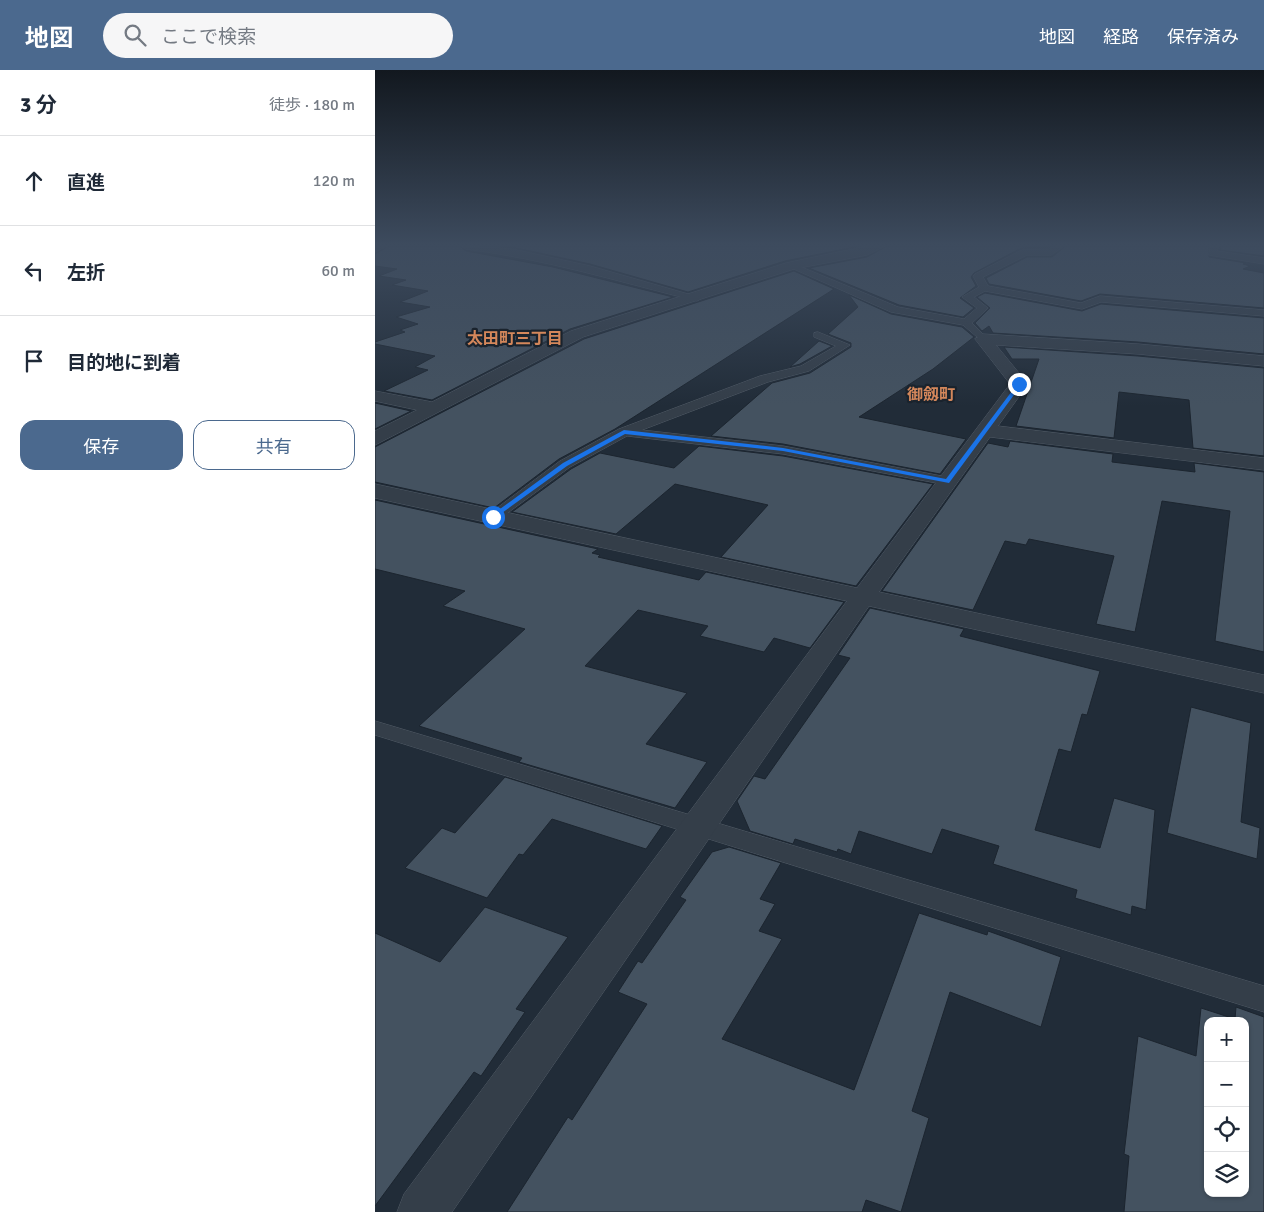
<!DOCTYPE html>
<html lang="ja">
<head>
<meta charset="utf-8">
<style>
	body { margin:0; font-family:Signika,"Noto Sans JP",sans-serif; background:#f6f6f7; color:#1f2937 }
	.controls { position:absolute; right:15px; bottom:15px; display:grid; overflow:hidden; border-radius:10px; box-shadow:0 1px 4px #0004 }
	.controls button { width:45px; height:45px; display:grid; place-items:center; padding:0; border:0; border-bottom:1px solid #e0e1e3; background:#fff; color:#1f2937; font:25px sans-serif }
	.stop { position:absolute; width:15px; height:15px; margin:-11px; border:4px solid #1a73e8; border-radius:50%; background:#fff }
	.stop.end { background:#1a73e8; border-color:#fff; box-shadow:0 1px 5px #0008 }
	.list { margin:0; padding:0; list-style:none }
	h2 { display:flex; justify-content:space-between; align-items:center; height:65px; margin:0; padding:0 20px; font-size:21px }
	h2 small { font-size:16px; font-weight:400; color:#747a83 }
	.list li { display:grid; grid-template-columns:32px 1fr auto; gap:15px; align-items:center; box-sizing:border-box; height:90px; padding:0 20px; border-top:1px solid #e0e1e3 }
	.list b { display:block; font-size:19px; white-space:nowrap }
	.list em { font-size:16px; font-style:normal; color:#747a83 }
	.actions { display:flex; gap:10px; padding:15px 20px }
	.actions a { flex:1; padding:11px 0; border:1px solid #4b698e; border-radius:15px; text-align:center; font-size:18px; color:#4b698e }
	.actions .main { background:#4b698e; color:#fff }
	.icon { flex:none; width:28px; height:28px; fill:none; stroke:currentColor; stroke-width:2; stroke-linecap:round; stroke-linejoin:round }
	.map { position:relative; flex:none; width:889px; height:1142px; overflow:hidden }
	header { display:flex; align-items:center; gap:30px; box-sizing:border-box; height:70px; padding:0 25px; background:#4b698e; color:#fff }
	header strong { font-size:24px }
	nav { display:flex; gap:28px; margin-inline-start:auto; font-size:18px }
	.search { width:350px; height:45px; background:#f6f6f7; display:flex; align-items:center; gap:12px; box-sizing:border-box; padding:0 18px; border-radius:28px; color:#747a83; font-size:19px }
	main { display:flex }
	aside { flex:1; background:#fff }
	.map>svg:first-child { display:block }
	.building { fill:#445260; stroke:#1c252f; fill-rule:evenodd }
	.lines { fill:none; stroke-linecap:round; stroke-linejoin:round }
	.service-casing { stroke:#525c67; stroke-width:1 }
	.minor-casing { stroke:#525c67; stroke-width:1 }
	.service { fill:#343e49; fill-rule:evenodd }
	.minor { fill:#343e49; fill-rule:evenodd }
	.route { fill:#1a73e8 }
	.labels { text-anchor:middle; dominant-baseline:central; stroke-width:4.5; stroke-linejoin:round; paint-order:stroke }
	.far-neighbourhood-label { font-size:16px; font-weight:bold; fill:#d4875b; stroke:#1a232d }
	.far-quarter-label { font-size:16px; font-weight:bold; fill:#d4875b; stroke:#1a232d }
</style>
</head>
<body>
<header>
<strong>地図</strong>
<div class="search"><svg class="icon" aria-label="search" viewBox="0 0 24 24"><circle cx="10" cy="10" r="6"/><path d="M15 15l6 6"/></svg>ここで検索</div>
<nav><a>地図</a><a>経路</a><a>保存済み</a></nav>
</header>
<main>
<aside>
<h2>3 分<small>徒歩 · 180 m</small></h2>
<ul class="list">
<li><svg class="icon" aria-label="ahead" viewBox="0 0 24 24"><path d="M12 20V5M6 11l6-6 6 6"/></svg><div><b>直進</b></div><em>120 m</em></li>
<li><svg class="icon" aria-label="left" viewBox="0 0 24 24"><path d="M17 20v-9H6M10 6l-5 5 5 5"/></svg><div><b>左折</b></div><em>60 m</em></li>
<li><svg class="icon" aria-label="arrive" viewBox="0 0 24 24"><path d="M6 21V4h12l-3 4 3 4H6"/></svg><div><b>目的地に到着</b></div></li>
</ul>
<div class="actions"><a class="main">保存</a><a>共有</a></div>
</aside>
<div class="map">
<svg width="889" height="1142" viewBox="0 0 889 1142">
	<rect width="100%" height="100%" fill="#212c38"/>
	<g class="building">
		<polygon points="14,176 85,176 91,181 178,197 298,227 195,259 57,330 9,321 53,300 40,297 60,286 0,274 0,272 30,262 25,260 43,254 21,247 55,237 25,232 53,221 17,215 31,210 4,206 22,199 0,196 0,184"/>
		<polygon points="116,176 484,176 410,191 313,222 215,194 137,177"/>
		<polygon points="512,176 676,176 646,178 599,203 596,207 601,216 585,228 599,238 588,247 524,235 434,198 492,187"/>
		<polygon points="691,176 834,176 834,187 871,193 868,194 875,196 868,199 889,203 889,238 725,224 706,231 614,214 611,208 652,187 677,187"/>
		<polygon points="846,176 889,176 889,186 845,180"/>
		<polygon points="419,201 459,219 240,359 184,389 119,438 0,412 0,377 209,269"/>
		<polygon points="610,223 707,241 726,234 889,248 889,284 763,272 618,263 614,256 607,261 600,253 615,238 602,227"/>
		<polygon points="474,225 516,244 587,257 599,267 558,299 484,347 591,369 565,404 408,374 336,366 397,313 435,303 476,277 476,273 453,264 483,237"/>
		<polygon points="444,271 457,276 425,294 415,297"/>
		<polygon points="629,277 763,286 889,298 889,386 818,378 814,330 744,322 739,368 641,356 664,289 637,289"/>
		<polygon points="0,333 36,341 0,359"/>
		<polygon points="635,371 738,384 737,392 820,402 819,393 889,402 889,582 840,571 855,441 787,431 760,562 721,554 739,486 654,469 651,475 630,471 598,540 507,521 613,373 633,377"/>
		<polygon points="324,376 408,386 558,414 481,516 346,487 393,435 300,414 241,464 137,442 196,399 225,383 299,398"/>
		<polygon points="0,430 223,479 217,483 225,485 223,487 324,510 331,502 469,532 435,578 399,568 389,582 325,566 333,556 263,540 210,596 312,623 271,674 332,692 300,738 144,692 147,688 44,656 150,559 68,536 90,521 0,499"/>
		<polygon points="495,538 589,559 585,566 725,601 712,645 707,644 696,682 684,679 660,760 725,778 739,728 780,740 771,840 757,836 756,845 700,828 702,820 618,794 624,776 567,759 557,784 484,761 476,784 463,779 462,782 420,769 418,774 375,761 362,731 379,706 390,709 475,588 463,585"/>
		<polygon points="816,637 876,653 866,752 885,758 882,789 792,763"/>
		<polygon points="130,707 287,756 271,779 177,749 148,785 144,784 112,828 30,798 67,758 80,763"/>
		<polygon points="354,777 406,793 385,829 400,834 384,861 407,869 347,969 479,1020 544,843 612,865 613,861 686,887 666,957 575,922 537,1041 554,1048 526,1142 491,1130 487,1142 132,1142 193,1047 197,1050 272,934 243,922 263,891 267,893 311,830 305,827 337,782"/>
		<polygon points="110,837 193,867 141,939 150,942 106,1006 99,1002 0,1136 0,863 65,892"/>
		<path d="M861 937 889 947V1142H749L754 1086 749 1084 763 966 821 986 826 938 860 949ZM833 951H870V1123H833Z"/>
	</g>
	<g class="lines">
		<defs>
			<g id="service">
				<path d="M87 176 137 179 215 196 327 228 322 231C245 212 170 189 91 179Z"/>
				<polygon points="680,176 689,176 676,185 652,185 608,207 613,216 706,233 725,226 889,240 889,246 726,232 707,239 610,221 599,227 613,238 597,253 613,269 608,272 588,255 516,242 412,196 419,194 523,237 589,249 602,238 587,227 604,217 598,206 600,204 647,180 674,179"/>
				<polygon points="836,176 844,176 842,181 889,188 889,194 834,185"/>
				<polygon points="443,262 475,275 434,301 393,312 267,360 408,376 572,407 577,408 579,411 577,414 572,415 408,384 252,366 195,397 123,450 113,450 110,447 185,391 244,359 385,306 426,296 461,276 439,267 439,263"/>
				<polygon points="0,651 889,916 889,942 0,665"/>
			</g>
			<g id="minor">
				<polygon points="0,176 12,176 0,182"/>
				<polygon points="493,176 510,176 492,185 419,199 208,267 0,375 0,361 42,340 0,331 0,321 57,332 196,261 411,193"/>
				<polygon points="608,264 763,274 889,286 889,296 763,284 621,275 653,314 623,356 889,388 889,400 615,367 504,522 889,605 889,623 494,536 77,1142 22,1142 29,1124 472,531 0,428 0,414 482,518 635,314 600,269"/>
			</g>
		</defs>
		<use href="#service" class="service-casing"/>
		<use href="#minor" class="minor-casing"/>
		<use href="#service" class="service"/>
		<use href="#minor" class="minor"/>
	</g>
	<linearGradient id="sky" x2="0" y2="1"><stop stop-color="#12181f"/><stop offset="0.52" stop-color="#3d4b5e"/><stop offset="1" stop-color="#3d4b5e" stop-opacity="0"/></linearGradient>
	<rect width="889" height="336" fill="url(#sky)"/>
	<polygon class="route" points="643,313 647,314 574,413 408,381 250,364 192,396 120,448 114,447 188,393 249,360 408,378 571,409"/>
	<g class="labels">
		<g class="far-neighbourhood-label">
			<text x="140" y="269">太田町三丁目</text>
		</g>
		<g class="far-quarter-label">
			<text x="556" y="325">御劔町</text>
		</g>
	</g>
</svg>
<div class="controls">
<button>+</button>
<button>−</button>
<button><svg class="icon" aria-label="locate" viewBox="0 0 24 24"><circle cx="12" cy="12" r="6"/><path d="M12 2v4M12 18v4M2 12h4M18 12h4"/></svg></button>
<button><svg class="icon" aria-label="layers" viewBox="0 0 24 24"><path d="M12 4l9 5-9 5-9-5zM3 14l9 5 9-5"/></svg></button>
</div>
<div class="stop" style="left:118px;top:447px"></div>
<div class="stop end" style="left:644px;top:314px"></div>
</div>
</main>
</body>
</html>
